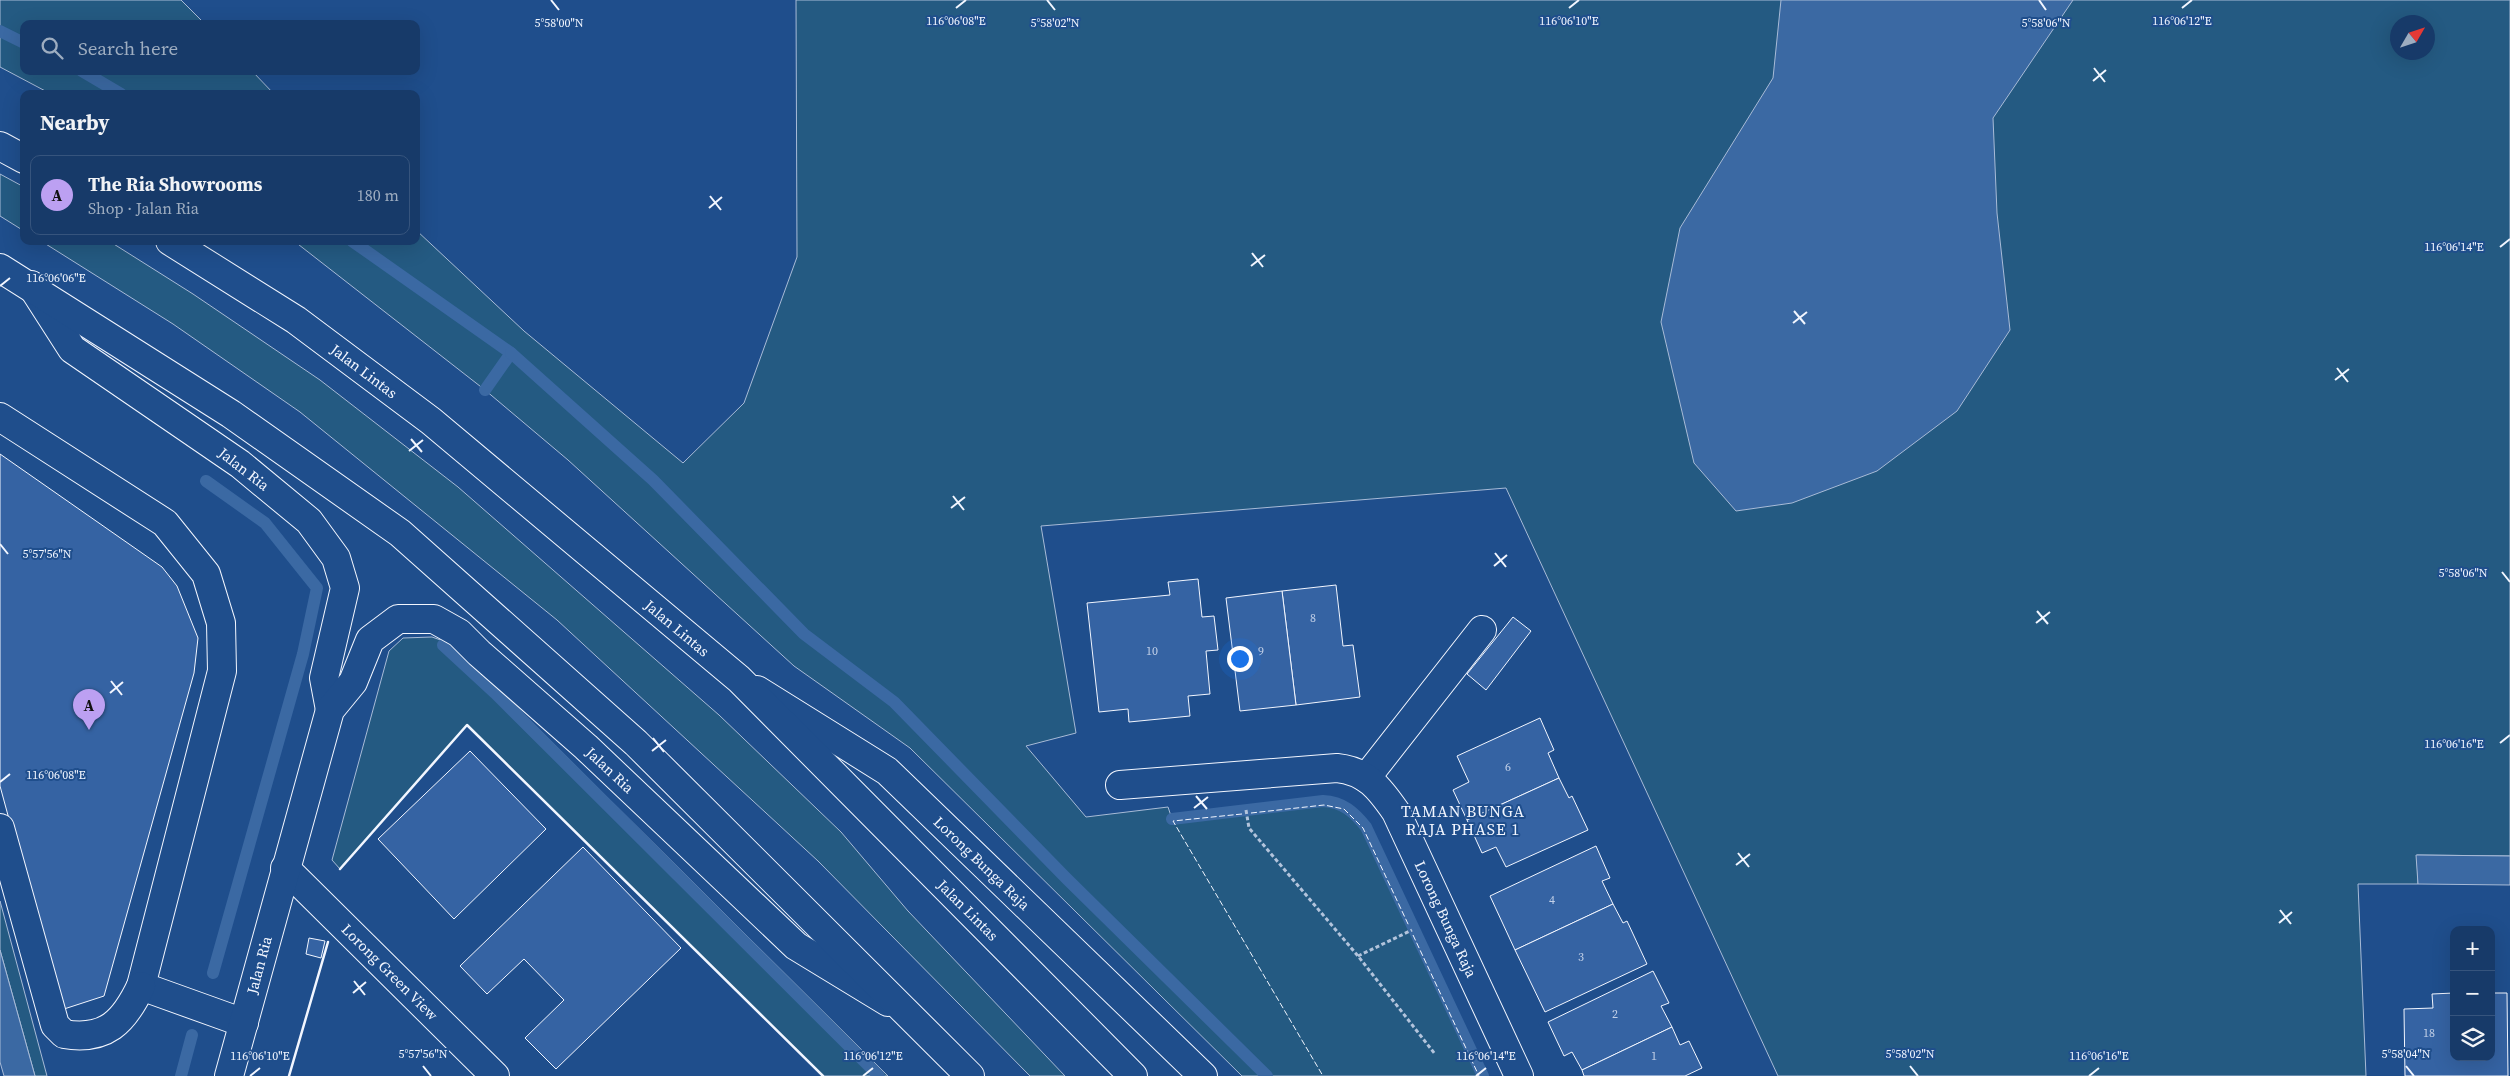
<!DOCTYPE html>
<html lang="en">
<head>
<meta charset="utf-8">
<style>
	body { margin:0; font-family:"Source Serif 4",serif; background:#20416f; color:#f1f3f6 }
	.controls { position:absolute; right:15px; bottom:15px; display:grid; overflow:hidden; border-radius:10px; box-shadow:0 5px 20px #0002 }
	.controls button { width:45px; height:45px; display:grid; place-items:center; padding:0; border:0; border-bottom:1px solid #36547d; background:#173a69; color:#f1f3f6; font:25px sans-serif }
	.compass { position:absolute; left:2390px; top:15px; width:45px; height:45px; border-radius:50%; background:#173a69; box-shadow:0 5px 20px #0002; rotate:51deg }
	.you { position:absolute; left:1239px; top:658px; width:18px; height:18px; margin:-12px; border:4px solid #fff; border-radius:50%; background:#1a73e8; box-shadow:0 0 0 8px #1a73e833 }
	.badge { display:grid; place-items:center; width:32px; height:32px; border-radius:50%; background:#bca0f2; color:#111; font-size:16px; font-weight:700 }
	.pin { position:absolute; translate:-50% -41px; filter:drop-shadow(0 1px 2px #0008) }
	.pin::after { content:''; position:absolute; top:26px; width:18px; height:15px; background:inherit; clip-path:polygon(0 0,100% 0,50% 100%) }
	.list { margin:0; padding:0; list-style:none }
	h2 { display:flex; justify-content:space-between; align-items:center; height:65px; margin:0; padding:0 20px; font-size:21px }
	h2 small { font-size:16px; font-weight:400; color:#9eadc0 }
	.list li { display:grid; grid-template-columns:32px 1fr auto; gap:15px; align-items:center; box-sizing:border-box; height:80px; margin:0 10px 10px; padding:0 10px; border:1px solid #36547d; border-radius:10px }
	.list b { display:block; font-size:19px; white-space:nowrap }
	.list p { margin:0; font-size:16px; white-space:nowrap; color:#9eadc0 }
	.list em { font-size:16px; font-style:normal; color:#9eadc0 }
	.icon { flex:none; width:28px; height:28px; fill:none; stroke:currentColor; stroke-width:2; stroke-linecap:round; stroke-linejoin:round }
	.map { position:relative; flex:none; width:2510px; height:1076px; overflow:hidden }
	.search { position:absolute; background:#173a69; box-shadow:0 5px 20px #0002; left:20px; top:20px; width:400px; height:55px; display:flex; align-items:center; gap:12px; box-sizing:border-box; padding:0 18px; border-radius:10px; color:#9eadc0; font-size:19px }
	.panel { position:absolute; background:#173a69; box-shadow:0 5px 20px #0002; left:20px; top:90px; width:400px; height:155px; border-radius:10px }
	.map>svg:first-child { display:block }
	.green { fill:#245a82; stroke:#a8bbd7; fill-rule:evenodd }
	.water { fill:#3b69a3; stroke:#a8bbd7 }
	.lines { fill:none; stroke-linecap:round; stroke-linejoin:round }
	.stream { stroke:#3b69a3; stroke-width:12 }
	.building { fill:#3563a3; stroke:#f2f6ff }
	.minor-casing { stroke:#f2f6ff; stroke-width:30 }
	.highway-casing { stroke:#f2f6ff; stroke-width:30 }
	.path { stroke:#b3c4dc; stroke-width:3; stroke-dasharray:4 2.5; stroke-linecap:butt }
	.minor { stroke:#1f4e8c; stroke-width:28 }
	.highway { stroke:#1f4e8c; stroke-width:28 }
	.fence { stroke:#f2f6ff; stroke-width:1; stroke-dasharray:6 2.5; stroke-linecap:butt }
	.wall { stroke:#f2f6ff; stroke-width:2.5 }
	.ticks { fill:none; stroke:#f2f6ff; stroke-width:2 }
	.labels { text-anchor:middle; dominant-baseline:central; stroke-width:4; stroke-linejoin:round; paint-order:stroke }
	.number-label { font-size:12px; fill:#c3d1e8 }
	.street-label { font-size:15px; fill:#f2f6ff; stroke:#1f4e8c }
	.neighbourhood-label { font-size:16px; letter-spacing:1px; fill:#f2f6ff; stroke:#1f4e8c }
	.ticks-label { font-size:12px; text-anchor:middle; fill:#f2f6ff; stroke:#1f4e8c; stroke-width:4; stroke-linejoin:round; paint-order:stroke }
</style>
</head>
<body>
<div class="map">
<svg width="2510" height="1076" viewBox="0 0 2510 1076">
	<rect width="100%" height="100%" fill="#1f4e8c"/>
	<g class="green">
		<polygon points="0,0 181,0 205,24 24,24 24,71 252,71 274,94 51,94 0,67"/>
		<path d="M796 0H2510V856L2417 855 2418 884H2358L2366 1076H1778L1506 488 1041 526 1076 733 1026 746 1086 817 1168 807 1172 819 1323 801 1346 807 1366 827 1483 1076H1242L910 748 794 666 568 460 485 390 294 241H416V230L524 331 683 463 744 403 797 257ZM2398 22H2428V52H2398Z"/>
		<polygon points="0,174 24,187 24,231 0,216"/>
		<polygon points="41,241 109,241 193,294 320,380 458,487 719,715 841,832 908,911 1065,1076 1030,1076 818,861 557,620 300,412 173,324"/>
		<polygon points="432,637 449,643 469,660 888,1076 823,1076 467,725 340,869 332,860 389,651 403,638"/>
		<polygon points="0,901 47,1076 35,1076 0,950"/>
	</g>
	<g class="water">
		<polygon points="1781,0 2073,0 1993,118 1997,213 2010,330 1957,411 1877,471 1792,503 1736,511 1694,463 1661,322 1680,228 1773,78"/>
		<polygon points="2416,855 2510,856 2510,885 2418,884"/>
		<polygon points="0,950 35,1076 4,1076 0,1062"/>
	</g>
	<g class="lines">
		<g class="stream">
			<polyline points="0,31 24,43"/>
			<polyline points="82,71 121,94"/>
			<polyline points="352,241 511,353 485,390"/>
			<polyline points="511,353 653,480 804,634 894,702 1067,879 1267,1076"/>
			<polyline points="206,481 265,523 317,588 303,654 213,973"/>
			<polyline points="443,645 495,693 879,1076"/>
			<path d="M1172 819 1323 801C1343 802 1354 812 1366 827L1483 1076"/>
			<polyline points="181,1076 192,1035"/>
		</g>
	</g>
	<g class="building">
		<polygon points="0,454 162,567 177,586 198,638 194,673 104,996 61,1010 0,786"/>
		<polygon points="1198,579 1202,617 1214,616 1218,650 1206,651 1210,694 1188,696 1190,716 1129,722 1128,709 1099,712 1087,603 1170,595 1168,582"/>
		<polygon points="1336,585 1343,646 1353,645 1360,697 1296,705 1282,591"/>
		<polygon points="1282,591 1296,705 1240,711 1226,598"/>
		<polygon points="1513,617 1531,631 1486,690 1467,674"/>
		<polygon points="1540,718 1554,750 1548,753 1559,778 1467,820 1453,790 1469,782 1457,756"/>
		<polygon points="470,751 546,829 454,919 378,839"/>
		<polygon points="1559,778 1569,798 1572,796 1588,830 1506,867 1496,847 1482,853 1467,820"/>
		<polygon points="1596,846 1610,878 1602,881 1613,904 1515,950 1490,896"/>
		<polygon points="583,847 681,948 556,1069 525,1038 564,1000 524,959 487,994 460,966"/>
		<polygon points="1613,904 1623,923 1627,921 1647,964 1545,1012 1515,950"/>
		<polygon points="309,938 325,941 321,958 306,954"/>
		<polygon points="1653,971 1669,1003 1661,1006 1672,1027 1582,1070 1572,1052 1564,1056 1548,1022"/>
		<polygon points="2454,993 2454,1057 2491,1057 2491,993 2507,993 2508,1076 2405,1076 2404,1009 2433,1008 2432,994"/>
		<polygon points="1672,1027 1680,1045 1689,1041 1702,1068 1685,1076 1584,1076 1582,1070"/>
	</g>
	<g class="lines">
		<defs>
			<g id="minor">
				<polyline points="31,285 72,349 240,464 309,521 336,558 345,588 324,678 330,710"/>
				<polyline points="0,417 165,523 206,574 221,623 222,671 141,986 244,1023"/>
				<polyline points="757,690 887,771 1203,1076"/>
				<polyline points="1366,778 1482,630"/>
				<path d="M1120 785 1337 768C1367 771 1380 789 1396 812L1519 1076"/>
				<path d="M0 828 55 1025 64 1034C106 1041 124 1022 141 986"/>
				<polyline points="285,868 495,1076"/>
				<polyline points="229,1076 330,710 353,682 370,640 398,619 434,619 459,633 479,653 586,747 796,946 888,1002"/>
			</g>
			<g id="highway">
				<polyline points="0,146 24,159"/>
				<polyline points="170,241 296,320 431,421 739,679 1133,1076"/>
				<polyline points="0,268 231,414 400,533 636,743 970,1076"/>
			</g>
		</defs>
		<use href="#minor" class="minor-casing"/>
		<use href="#highway" class="highway-casing"/>
		<g class="path">
			<polyline points="1246,810 1249,828 1358,956 1435,1054"/>
			<polyline points="1358,956 1412,930"/>
		</g>
		<use href="#minor" class="minor"/>
		<use href="#highway" class="highway"/>
		<g class="fence">
			<polyline points="1251,813 1324,805 1344,809 1363,828 1409,926"/>
			<polyline points="1242,814 1173,821 1323,1076"/>
			<polyline points="1413,935 1479,1076"/>
		</g>
		<g class="wall">
			<polyline points="340,869 467,725 823,1076"/>
			<polyline points="289,1076 328,942"/>
		</g>
	</g>
	<path class="ticks" d="M551 0 559 10M1047 0 1055 10M2039 0 2046 10M956 8 966 0M1569 8 1579 0M2182 8 2192 0M2094 68 2105 82M2093 81 2106 70M710 196 721 210M709 208 722 197M2500 247 2510 239M1252 253 1263 267M1251 266 1265 255M0 286 10 278M1794 311 1805 324M1793 323 1807 312M2337 368 2348 382M2335 380 2349 369M411 439 422 452M409 451 423 440M953 496 964 510M951 508 965 497M0 544 8 554M1495 553 1506 567M1494 566 1507 555M2502 572 2510 582M2037 611 2048 624M2036 623 2050 612M111 681 122 695M110 693 123 682M653 738 664 752M2500 743 2510 735M652 751 666 740M0 782 10 774M1196 796 1207 809M1194 808 1208 797M1738 853 1749 867M1736 865 1750 854M2280 910 2291 924M2279 923 2292 912M354 981 365 995M353 993 366 982M423 1066 431 1076M1910 1066 1918 1076M2406 1066 2414 1076M250 1076 260 1068M863 1076 873 1068M1476 1076 1486 1068M2089 1076 2099 1068"/>
	<g class="labels">
		<g class="number-label">
			<text x="1313" y="618">8</text>
			<text x="1152" y="651">10</text>
			<text x="1261" y="651">9</text>
			<text x="1508" y="767">6</text>
			<text x="1552" y="900">4</text>
			<text x="1581" y="957">3</text>
			<text x="1615" y="1014">2</text>
			<text x="2429" y="1033">18</text>
			<text x="1654" y="1056">1</text>
		</g>
		<g class="street-label">
			<text transform="translate(364 371) rotate(37)">Jalan Lintas</text>
			<text transform="translate(244 469) rotate(38)">Jalan Ria</text>
			<text transform="translate(677 628) rotate(40)">Jalan Lintas</text>
			<text transform="translate(610 770) rotate(43)">Jalan Ria</text>
			<text transform="translate(982 863) rotate(44)">Lorong Bunga Raja</text>
			<text transform="translate(968 910) rotate(45)">Jalan Lintas</text>
			<text transform="translate(1446 919) rotate(65)">Lorong Bunga Raja</text>
			<text transform="translate(259 965) rotate(-75)">Jalan Ria</text>
			<text transform="translate(390 972) rotate(45)">Lorong Green View</text>
		</g>
		<g class="neighbourhood-label">
			<text x="1463" y="811">TAMAN BUNGA<tspan x="1463" dy="18">RAJA PHASE 1</tspan></text>
		</g>
	</g>
	<g class="ticks-label">
		<text x="1569" y="25">116°06'10"E</text>
		<text x="2182" y="25">116°06'12"E</text>
		<text x="956" y="25">116°06'08"E</text>
		<text x="559" y="27">5°58'00"N</text>
		<text x="1055" y="27">5°58'02"N</text>
		<text x="2046" y="27">5°58'06"N</text>
		<text x="2454" y="251">116°06'14"E</text>
		<text x="56" y="282">116°06'06"E</text>
		<text x="47" y="558">5°57'56"N</text>
		<text x="2463" y="577">5°58'06"N</text>
		<text x="2454" y="748">116°06'16"E</text>
		<text x="56" y="779">116°06'08"E</text>
		<text x="423" y="1058">5°57'56"N</text>
		<text x="1910" y="1058">5°58'02"N</text>
		<text x="2406" y="1058">5°58'04"N</text>
		<text x="260" y="1060">116°06'10"E</text>
		<text x="873" y="1060">116°06'12"E</text>
		<text x="1486" y="1060">116°06'14"E</text>
		<text x="2099" y="1060">116°06'16"E</text>
	</g>
</svg>
<div class="controls">
<button>+</button>
<button>−</button>
<button><svg class="icon" aria-label="layers" viewBox="0 0 24 24"><path d="M12 4l9 5-9 5-9-5zM3 14l9 5 9-5"/></svg></button>
</div>
<svg class="compass" viewBox="-18 -18 36 36"><path d="M0-13l5 13h-10z" fill="#e53935"/><path d="M0 13l5-13h-10z" fill="#9eadc0"/></svg>
<div class="you"></div>
<div class="pin badge" style="left:89px;top:730px">A</div>
<div class="search"><svg class="icon" aria-label="search" viewBox="0 0 24 24"><circle cx="10" cy="10" r="6"/><path d="M15 15l6 6"/></svg>Search here</div>
<section class="panel">
<h2>Nearby<small></small></h2>
<ul class="list">
<li><span class="badge">A</span><div><b>The Ria Showrooms</b><p>Shop · Jalan Ria</p></div><em>180 m</em></li>
</ul>
</section>
</div>
</body>
</html>
